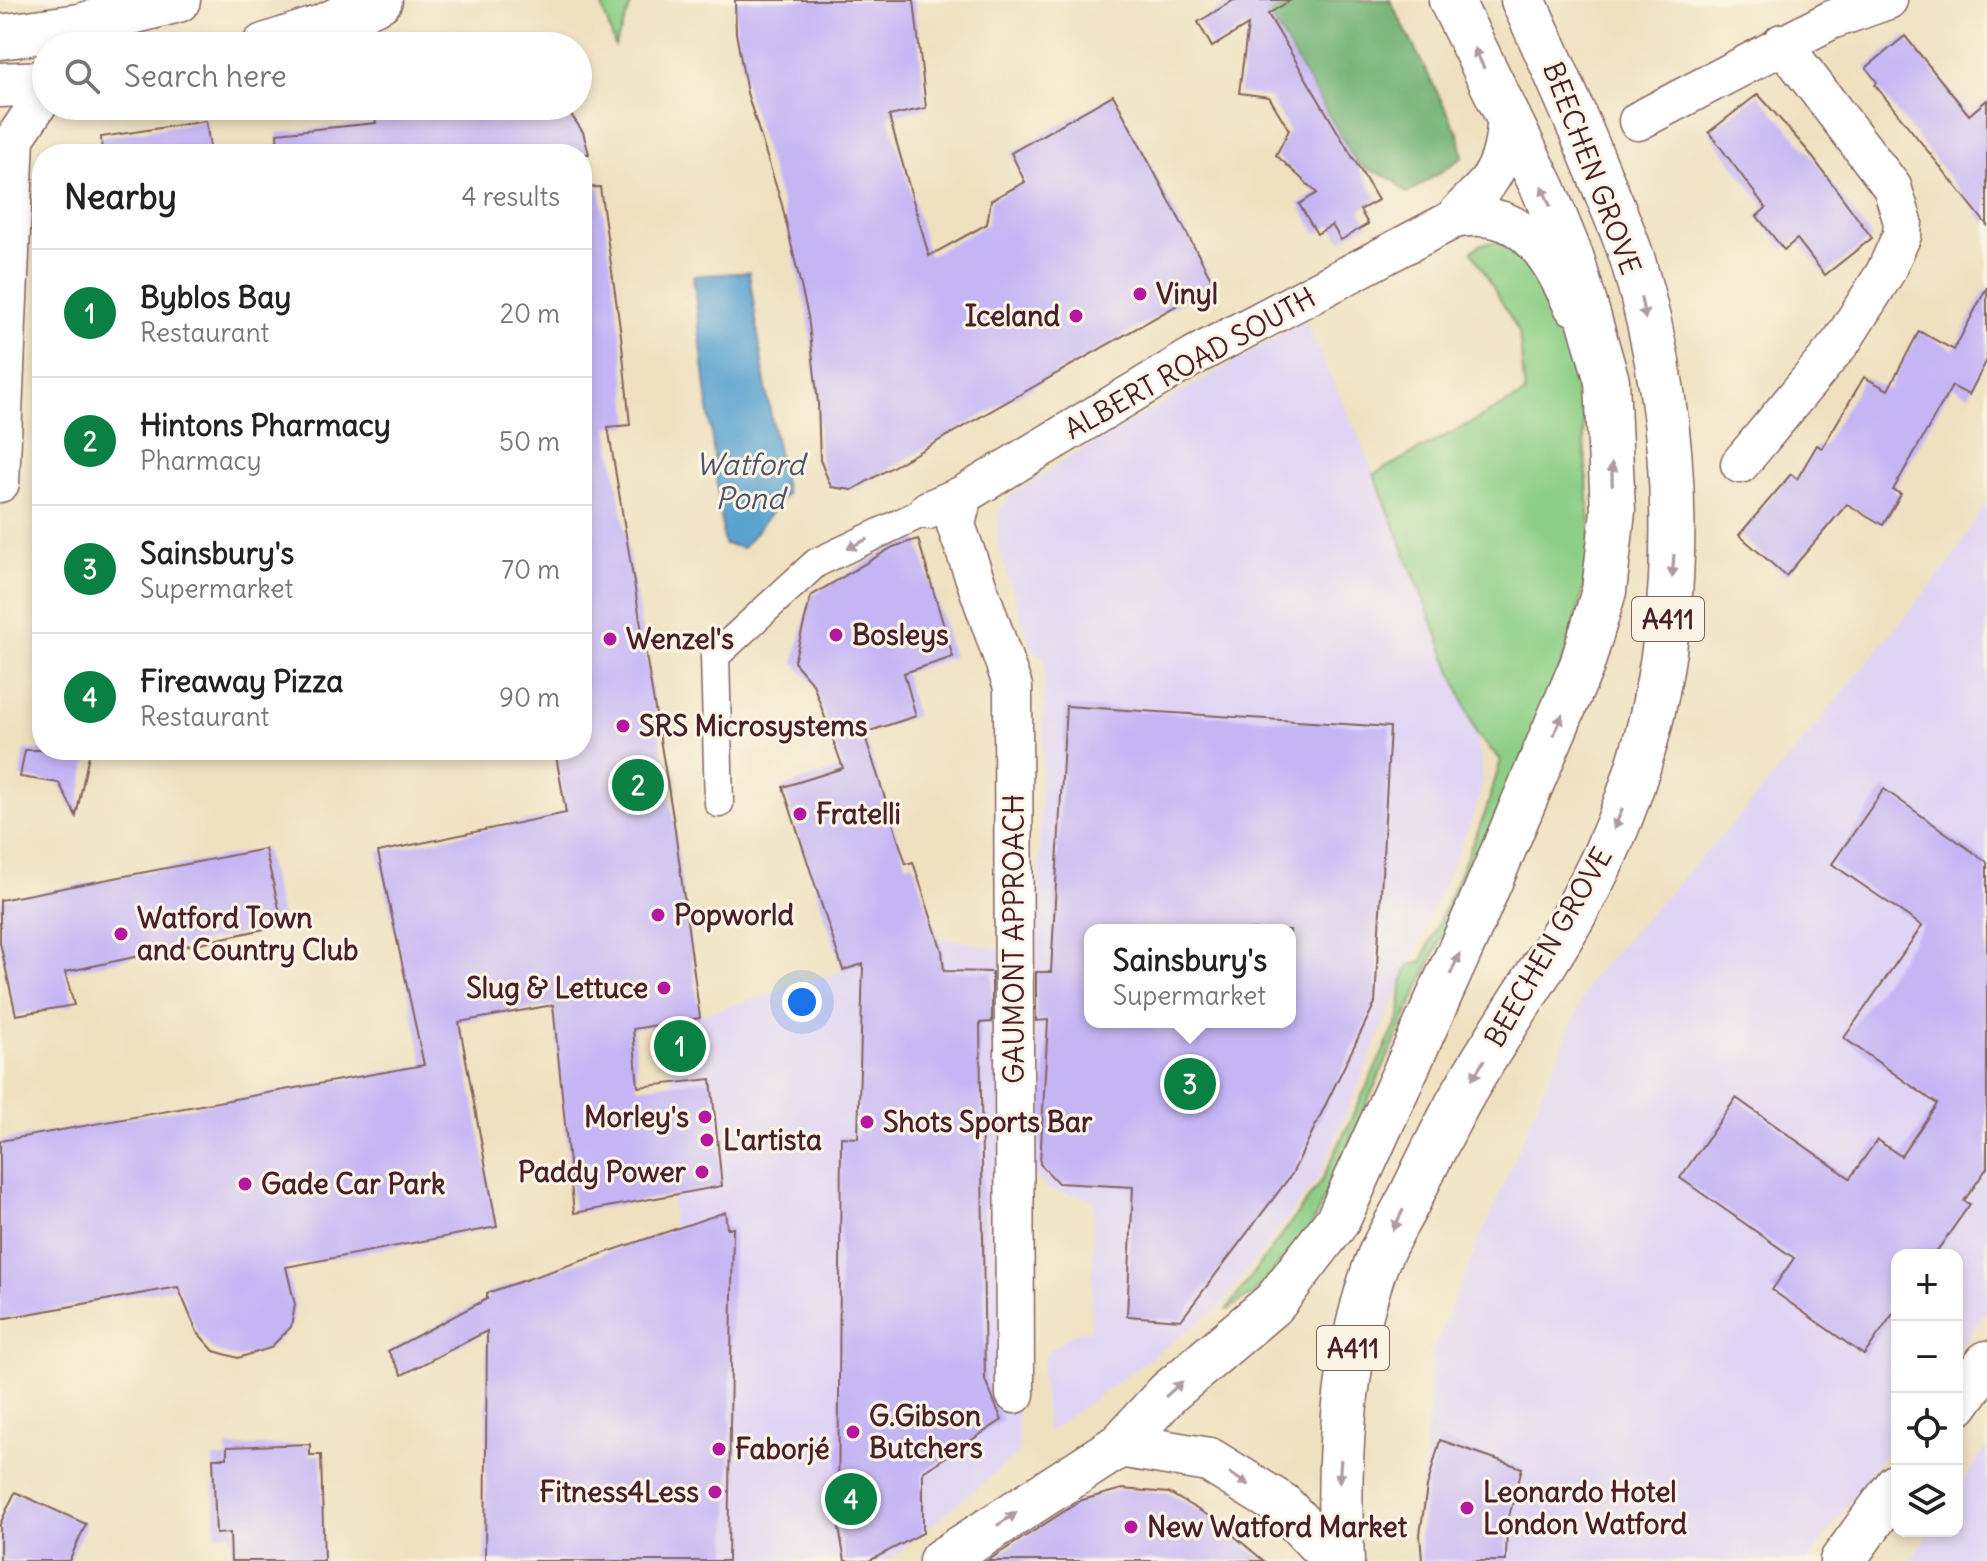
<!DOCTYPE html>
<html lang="en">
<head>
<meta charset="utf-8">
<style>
	body { margin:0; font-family:Delius,sans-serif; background:#f2f2f2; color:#222 }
	.controls { position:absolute; right:24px; bottom:24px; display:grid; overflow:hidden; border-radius:16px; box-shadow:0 4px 12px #0003 }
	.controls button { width:72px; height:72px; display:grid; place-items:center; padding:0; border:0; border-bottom:2px solid #e0e0e0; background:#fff; color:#222; font:40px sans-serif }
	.you { position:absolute; left:802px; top:1002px; width:28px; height:28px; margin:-20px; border:6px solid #fff; border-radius:50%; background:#1a73e8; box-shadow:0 0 0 12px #1a73e833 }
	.badge { display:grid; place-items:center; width:52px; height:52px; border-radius:50%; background:#0b8043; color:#fff; font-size:26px; font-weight:700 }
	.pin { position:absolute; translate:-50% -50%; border:4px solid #fff; box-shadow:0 2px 8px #0006 }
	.popup { position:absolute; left:1084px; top:924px; width:212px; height:104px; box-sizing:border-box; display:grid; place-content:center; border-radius:16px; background:#fff; filter:drop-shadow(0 2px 6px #0005); font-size:26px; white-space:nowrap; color:#767676 }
	.popup b { font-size:30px; color:#222 }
	.popup::after { content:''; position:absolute; left:50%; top:100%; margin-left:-16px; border:16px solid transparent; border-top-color:#fff }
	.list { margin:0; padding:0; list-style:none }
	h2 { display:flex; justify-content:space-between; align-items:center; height:104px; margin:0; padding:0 32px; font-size:34px }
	h2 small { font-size:26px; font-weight:400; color:#767676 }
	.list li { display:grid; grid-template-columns:52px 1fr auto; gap:24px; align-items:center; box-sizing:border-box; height:128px; padding:0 32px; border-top:2px solid #e0e0e0 }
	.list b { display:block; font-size:30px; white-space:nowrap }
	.list p { margin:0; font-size:26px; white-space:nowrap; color:#767676 }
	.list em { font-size:26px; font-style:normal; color:#767676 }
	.icon { flex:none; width:44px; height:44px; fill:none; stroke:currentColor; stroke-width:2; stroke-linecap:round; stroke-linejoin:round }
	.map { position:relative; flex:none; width:1987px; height:1561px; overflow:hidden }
	.search { position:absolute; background:#fff; box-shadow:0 4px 12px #0003; left:32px; top:32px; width:560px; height:88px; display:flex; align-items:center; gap:20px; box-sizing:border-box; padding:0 28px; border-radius:44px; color:#767676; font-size:30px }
	.panel { position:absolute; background:#fff; box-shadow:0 4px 12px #0003; left:32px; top:144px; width:560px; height:616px; border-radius:32px }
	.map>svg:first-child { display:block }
	.built { fill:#e0d4f4; fill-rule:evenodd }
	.green { fill:#8ecf87; stroke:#6c7759; stroke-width:2 }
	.forest { fill:#72b274; stroke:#5e6850; stroke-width:2 }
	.water { fill:#58a2d0; stroke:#51607e; stroke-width:2 }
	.building { fill:#c5b5f5; fill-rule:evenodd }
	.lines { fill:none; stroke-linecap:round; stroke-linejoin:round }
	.pedestrian-casing { stroke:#84635f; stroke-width:31 }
	.minor-casing { stroke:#84635f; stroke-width:41 }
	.tertiary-casing { stroke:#84635f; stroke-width:47 }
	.primary-casing { stroke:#84635f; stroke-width:47 }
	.pedestrian { stroke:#fff; stroke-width:28 }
	.minor { stroke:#fff; stroke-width:38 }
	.tertiary { stroke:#fff; stroke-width:44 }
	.primary { stroke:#fff; stroke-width:44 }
	.oneway { fill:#ae9aa0 }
	.poi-dot { fill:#b5179e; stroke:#fcf5e5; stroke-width:3 }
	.labels { text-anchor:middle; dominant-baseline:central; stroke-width:6; stroke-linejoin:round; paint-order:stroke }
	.shield { fill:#fcf5e5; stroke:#7f5f63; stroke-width:2 }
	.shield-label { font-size:26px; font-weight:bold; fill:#4a1f2b }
	.street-label { font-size:28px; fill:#4a1f2b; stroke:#fcf5e5 }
	.poi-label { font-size:28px; font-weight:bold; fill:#4a1f2b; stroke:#fcf5e5; text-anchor:start }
	.water-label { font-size:30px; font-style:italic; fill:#50536d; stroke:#fcf5e5 }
</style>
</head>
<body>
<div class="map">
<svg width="1987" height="1561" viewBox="0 0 1987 1561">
	<rect width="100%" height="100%" fill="#fcf5e5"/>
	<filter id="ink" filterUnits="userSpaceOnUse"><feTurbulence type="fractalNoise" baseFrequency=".0125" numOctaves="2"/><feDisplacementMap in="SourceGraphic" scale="16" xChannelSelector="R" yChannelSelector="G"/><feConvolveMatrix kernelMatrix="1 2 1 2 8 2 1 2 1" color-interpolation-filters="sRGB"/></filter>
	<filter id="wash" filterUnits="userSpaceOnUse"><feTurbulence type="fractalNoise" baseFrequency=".006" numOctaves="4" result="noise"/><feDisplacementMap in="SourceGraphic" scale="32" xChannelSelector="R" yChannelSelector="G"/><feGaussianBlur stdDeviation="1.8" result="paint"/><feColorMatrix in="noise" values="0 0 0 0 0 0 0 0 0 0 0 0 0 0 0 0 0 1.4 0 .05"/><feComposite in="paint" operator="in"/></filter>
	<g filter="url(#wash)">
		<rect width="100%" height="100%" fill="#efe1c0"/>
		<g class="built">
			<path d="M1305 321 1357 432 1477 735 1483 777 1476 809 1320 1175 1220 1307 1047 1433 1042 1370 1046 1353 1074 1333 1091 1330 1094 1199 1047 1189 1037 1178 1030 1158 1045 658 1035 652 1029 641 997 541 1000 509 1011 496 1063 461ZM1090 930H1290V1022H1090Z"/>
			<polygon points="1987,500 1987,1310 1957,1352 1957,1255 1897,1255 1897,1436 1808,1561 1417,1561 1433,1350 1591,978 1752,802 1951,561"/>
			<polygon points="946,938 1000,949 1019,1453 888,1561 674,1561 671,1025"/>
			<polygon points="1987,1446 1987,1561 1910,1561 1930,1531 1957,1531 1957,1491"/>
		</g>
		<g class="green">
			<polygon points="600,0 633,0 615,46"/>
			<polygon points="1503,241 1519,248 1551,288 1568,335 1582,408 1592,555 1570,641 1536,728 1311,1227 1255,1292 1226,1311 1322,1180 1400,1017 1402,983 1409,965 1422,962 1485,814 1501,760 1477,735 1374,474 1525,394 1519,332 1472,251 1481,244"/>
		</g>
		<polygon class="forest" points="1260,0 1390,0 1459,135 1463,157 1407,194 1394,180 1358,165"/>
		<polygon class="water" points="749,272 766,390 786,494 743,548 724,544 693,276"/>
		<g id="blocks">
			<g class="building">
				<polygon points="735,0 914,0 926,108 889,116 929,256 987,224 991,200 1025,182 1011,153 1113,95 1214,284 852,490 831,487 820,460 818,403 808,316 782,205 747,93 736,33"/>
				<polygon points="1234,0 1291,0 1268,14 1378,200 1360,210 1368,224 1341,240 1332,225 1317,234 1299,204 1317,193 1276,155 1289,130 1269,97 1239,93 1248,25 1212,47 1198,22"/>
				<polygon points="1905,36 1969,115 1987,100 1987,225 1875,85 1877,82 1866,68"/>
				<polygon points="1758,94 1808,151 1872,238 1825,275 1797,239 1784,250 1757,216 1766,208 1709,132"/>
				<polygon points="373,106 565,106 583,132 589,154 278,154 277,133 376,123"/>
				<polygon points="206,121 211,154 102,154 101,137"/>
				<polygon points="600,187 621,335 630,425 608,427 674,823 700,1018 633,1029 638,1087 711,1079 722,1186 574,1213 553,1005 459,1022 497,1227 286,1267 295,1305 291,1327 270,1348 238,1358 214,1351 197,1332 178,1287 0,1319 0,1141 424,1065 378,852 566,813 555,750 582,750 582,188"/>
				<polygon points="1987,287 1987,360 1969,395 1952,386 1893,490 1901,494 1883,525 1847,504 1786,576 1739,535 1791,474 1797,479 1817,445 1822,448 1864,377 1888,390 1919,331 1954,350"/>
				<polygon points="918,539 953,657 904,673 916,716 864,733 906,864 913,862 942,951 944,971 992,972 992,1022 980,1023 985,1380 1002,1420 923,1472 923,1533 869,1561 845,1561 838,1523 841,1137 858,1138 863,964 843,970 783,787 843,768 813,684 794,662 811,596 893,547"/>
				<path d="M1066 706 1390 727 1375 1003 1292 1174 1181 1320 1127 1316 1133 1187 1058 1183 1040 1164 1048 1020 1036 1021V972H1051ZM1090 930H1290V1022H1090Z"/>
				<polygon points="25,750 90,750 76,816 59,783 20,777"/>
				<polygon points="1884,789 1987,862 1987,1168 1964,1201 1970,1204 1934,1255 1897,1255 1897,1308 1864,1355 1772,1290 1794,1258 1680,1178 1736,1098 1850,1178 1877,1140 1901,1156 1937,1104 1844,1038 1922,926 1832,864"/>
				<polygon points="265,849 283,925 65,972 74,1005 16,1015 0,943 0,900"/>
				<polygon points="725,1212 727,1228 733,1228 728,1561 485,1561 487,1331 402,1375 388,1351 487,1299 487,1293"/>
				<polygon points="1440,1440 1522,1468 1507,1524 1506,1561 1422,1561 1420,1534 1427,1487"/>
				<polygon points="310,1444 310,1455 321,1455 324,1561 231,1561 230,1533 216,1534 213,1458 227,1458 227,1447"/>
				<polygon points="1122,1489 1169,1493 1214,1519 1264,1561 987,1561 1082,1500"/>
				<polygon points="15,1492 86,1524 69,1561 0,1561 0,1524"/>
			</g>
		</g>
	</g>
	<g filter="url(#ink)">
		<use href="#blocks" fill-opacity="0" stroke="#84635f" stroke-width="2"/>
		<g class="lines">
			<defs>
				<polyline id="pedestrian" points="719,803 715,656 816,563 928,510"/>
				<g id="minor">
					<path d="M1507 115C1505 139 1503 162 1488 182 1477 196 1464 204 1454 219 1522 206 1547 252 1573 306"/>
					<polyline points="1638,121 1831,20 1888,0"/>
					<polyline points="1740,464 1842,341 1885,273 1902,235 1903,222 1892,187 1782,43"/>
					<polyline points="0,483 15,138 46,92"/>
					<polyline points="963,495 956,525 1013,687 1015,1394"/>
					<polyline points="928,510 963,495 1194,356 1454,219"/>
				</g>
				<g id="tertiary">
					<polyline points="1957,1404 1987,1363"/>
					<polyline points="1842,1561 1897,1486"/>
				</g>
				<g id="primary">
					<polyline points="0,37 79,26 178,0"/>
					<polyline points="264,46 322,27 380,0"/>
					<polyline points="0,85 46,83"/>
					<polyline points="1120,1445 1209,1460 1282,1505 1335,1561"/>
					<polyline points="941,1561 1120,1445 1168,1393 1275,1302 1338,1220 1474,919 1582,665 1604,591 1613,511 1607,381 1572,259 1544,190 1451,0"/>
					<path d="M1342 1561C1337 1464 1342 1365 1373 1273 1381 1247 1398 1222 1410 1198 1427 1163 1444 1128 1463 1094 1503 1024 1552 959 1589 887 1689 695 1693 466 1633 261 1626 238 1615 214 1606 191 1580 127 1552 63 1523 0"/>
				</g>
			</defs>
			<use href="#pedestrian" class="pedestrian-casing"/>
			<use href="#minor" class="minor-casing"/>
			<use href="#tertiary" class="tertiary-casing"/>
			<use href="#primary" class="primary-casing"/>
			<use href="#pedestrian" class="pedestrian"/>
			<use href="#minor" class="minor"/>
			<use href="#tertiary" class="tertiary"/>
			<use href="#primary" class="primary"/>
		</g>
		<defs><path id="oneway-solid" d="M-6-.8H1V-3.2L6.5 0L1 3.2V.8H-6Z" transform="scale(2)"/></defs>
		<g class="oneway">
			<use href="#oneway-solid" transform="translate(1479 58) rotate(-116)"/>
			<use href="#oneway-solid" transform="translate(1546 196) rotate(-113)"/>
			<use href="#oneway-solid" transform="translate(1643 308) rotate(78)"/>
			<use href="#oneway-solid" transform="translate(1612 474) rotate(-91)"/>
			<use href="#oneway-solid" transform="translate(857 544) rotate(154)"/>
			<use href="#oneway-solid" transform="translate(1673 566) rotate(95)"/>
			<use href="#oneway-solid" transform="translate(1558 725) rotate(-68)"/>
			<use href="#oneway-solid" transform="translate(1618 819) rotate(112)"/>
			<use href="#oneway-solid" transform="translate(1455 964) rotate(-66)"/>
			<use href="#oneway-solid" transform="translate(1478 1070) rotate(122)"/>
			<use href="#oneway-solid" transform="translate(1398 1220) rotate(117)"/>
			<use href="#oneway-solid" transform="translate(1174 1389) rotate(-42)"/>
			<use href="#oneway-solid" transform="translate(1340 1471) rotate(94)"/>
			<use href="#oneway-solid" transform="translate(1239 1479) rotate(32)"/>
			<use href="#oneway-solid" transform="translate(1007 1519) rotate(-33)"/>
		</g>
	</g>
	<g class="poi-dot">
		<circle cx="1140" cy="294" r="8"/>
		<circle cx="1076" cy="316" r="8"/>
		<circle cx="836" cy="635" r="8"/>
		<circle cx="610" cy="639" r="8"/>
		<circle cx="623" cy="726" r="8"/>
		<circle cx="800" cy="814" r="8"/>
		<circle cx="658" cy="915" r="8"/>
		<circle cx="121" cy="934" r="8"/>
		<circle cx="664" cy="988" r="8"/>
		<circle cx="705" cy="1117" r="8"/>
		<circle cx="867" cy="1122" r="8"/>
		<circle cx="707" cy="1140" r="8"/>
		<circle cx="702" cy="1172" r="8"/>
		<circle cx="245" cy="1184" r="8"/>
		<circle cx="853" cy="1432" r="8"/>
		<circle cx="719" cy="1449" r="8"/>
		<circle cx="715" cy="1492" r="8"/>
		<circle cx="1467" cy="1508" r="8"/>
		<circle cx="1131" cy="1527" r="8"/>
	</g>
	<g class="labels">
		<g class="shield">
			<rect x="1632" y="597" width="72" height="44" rx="6"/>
			<rect x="1317" y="1326" width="72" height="44" rx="6"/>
		</g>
		<g class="shield-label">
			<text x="1668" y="619">A411</text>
			<text x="1353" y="1348">A411</text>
		</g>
		<g class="street-label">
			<text transform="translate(1592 168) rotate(69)">BEECHEN GROVE</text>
			<text transform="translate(1190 363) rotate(-29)">ALBERT ROAD SOUTH</text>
			<text transform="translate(1014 939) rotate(-90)">GAUMONT APPROACH</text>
			<text transform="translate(1548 947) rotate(-60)">BEECHEN GROVE</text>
		</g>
		<g class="poi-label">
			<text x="1156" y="294">Vinyl</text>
			<text x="1060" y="316" text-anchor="end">Iceland</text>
			<text x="852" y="635">Bosleys</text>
			<text x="626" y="639">Wenzel's</text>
			<text x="639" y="726">SRS Microsystems</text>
			<text x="816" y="814">Fratelli</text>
			<text x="674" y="915">Popworld</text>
			<text x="137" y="918">Watford Town<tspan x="137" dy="32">and Country Club</tspan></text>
			<text x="648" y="988" text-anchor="end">Slug &amp; Lettuce</text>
			<text x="689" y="1117" text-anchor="end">Morley's</text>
			<text x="883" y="1122">Shots Sports Bar</text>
			<text x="723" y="1140">L'artista</text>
			<text x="686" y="1172" text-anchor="end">Paddy Power</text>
			<text x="261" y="1184">Gade Car Park</text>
			<text x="869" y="1416">G.Gibson<tspan x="869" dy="32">Butchers</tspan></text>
			<text x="735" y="1449">Faborjé</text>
			<text x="699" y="1492" text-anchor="end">Fitness4Less</text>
			<text x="1483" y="1492">Leonardo Hotel<tspan x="1483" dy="32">London Watford</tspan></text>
			<text x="1147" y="1527">New Watford Market</text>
		</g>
		<g class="water-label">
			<text x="750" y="464">Watford<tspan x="750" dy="34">Pond</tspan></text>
		</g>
	</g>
</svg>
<div class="controls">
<button>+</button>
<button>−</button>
<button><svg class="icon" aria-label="locate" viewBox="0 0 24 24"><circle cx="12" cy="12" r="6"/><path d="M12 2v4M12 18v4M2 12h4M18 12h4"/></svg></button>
<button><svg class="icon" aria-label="layers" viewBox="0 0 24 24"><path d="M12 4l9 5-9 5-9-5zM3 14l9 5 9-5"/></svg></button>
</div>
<div class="you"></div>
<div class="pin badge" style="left:680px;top:1046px">1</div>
<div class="pin badge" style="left:638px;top:785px">2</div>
<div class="pin badge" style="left:1190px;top:1084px">3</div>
<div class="popup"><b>Sainsbury's</b>Supermarket</div>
<div class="pin badge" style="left:851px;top:1499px">4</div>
<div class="search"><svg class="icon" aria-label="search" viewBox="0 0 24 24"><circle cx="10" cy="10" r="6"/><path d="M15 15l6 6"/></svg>Search here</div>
<section class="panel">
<h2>Nearby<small>4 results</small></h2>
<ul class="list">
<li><span class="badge">1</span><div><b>Byblos Bay</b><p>Restaurant</p></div><em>20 m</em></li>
<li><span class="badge">2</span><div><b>Hintons Pharmacy</b><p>Pharmacy</p></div><em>50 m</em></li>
<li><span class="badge">3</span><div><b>Sainsbury's</b><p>Supermarket</p></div><em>70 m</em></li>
<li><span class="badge">4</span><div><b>Fireaway Pizza</b><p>Restaurant</p></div><em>90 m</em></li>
</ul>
</section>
</div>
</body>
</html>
